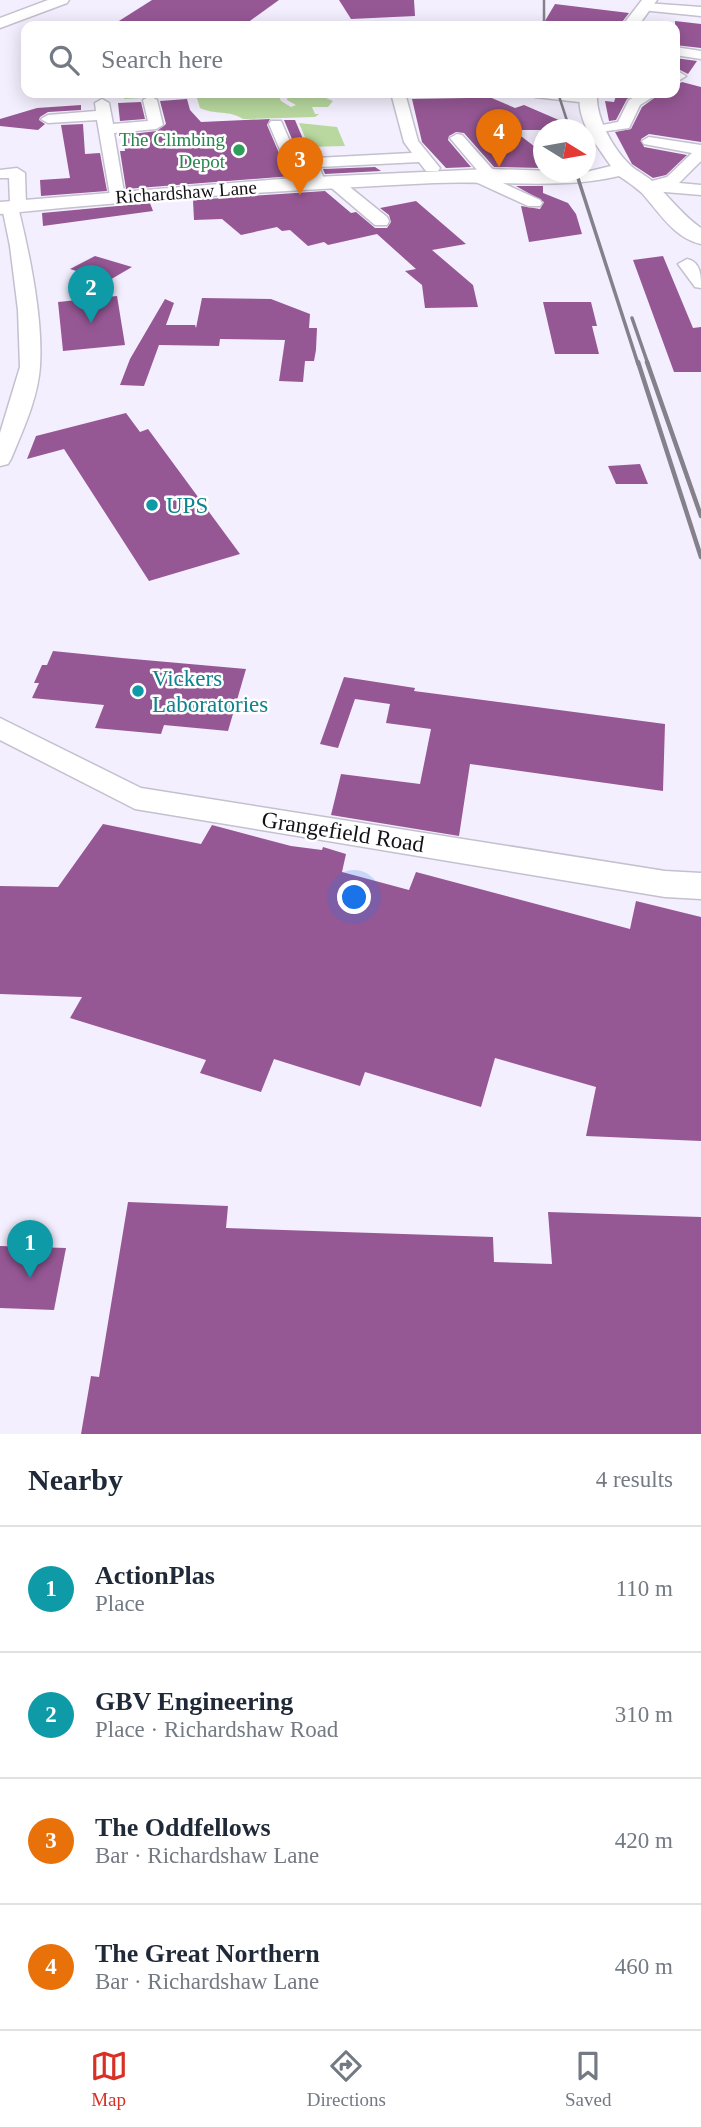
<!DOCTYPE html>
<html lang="en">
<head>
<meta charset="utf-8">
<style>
	body { margin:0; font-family:"Times New Roman",serif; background:#f6f6f7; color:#1f2937 }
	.compass { position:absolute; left:533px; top:119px; width:63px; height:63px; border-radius:50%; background:#fff; box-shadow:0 4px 18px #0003; rotate:101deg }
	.you { position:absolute; left:355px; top:898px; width:24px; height:24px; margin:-18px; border:5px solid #fff; border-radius:50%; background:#1a73e8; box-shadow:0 0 0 10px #1a73e833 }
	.badge { display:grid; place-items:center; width:46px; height:46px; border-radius:50%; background:#d93025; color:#fff; font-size:23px; font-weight:700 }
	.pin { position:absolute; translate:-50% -58px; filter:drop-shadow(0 2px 4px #0008) }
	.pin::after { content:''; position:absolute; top:37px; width:24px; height:21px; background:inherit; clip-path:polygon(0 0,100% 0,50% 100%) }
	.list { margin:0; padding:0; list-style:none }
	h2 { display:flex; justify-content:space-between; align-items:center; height:91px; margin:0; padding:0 28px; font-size:30px }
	h2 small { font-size:23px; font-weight:400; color:#747a83 }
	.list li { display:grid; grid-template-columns:46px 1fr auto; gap:21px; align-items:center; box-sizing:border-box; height:126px; padding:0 28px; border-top:2px solid #e0e1e3 }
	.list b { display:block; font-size:26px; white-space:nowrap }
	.list p { margin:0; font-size:23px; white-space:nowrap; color:#747a83 }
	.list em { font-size:23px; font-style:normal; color:#747a83 }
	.icon { flex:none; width:38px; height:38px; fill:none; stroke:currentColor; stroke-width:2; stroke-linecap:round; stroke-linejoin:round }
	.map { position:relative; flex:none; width:701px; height:1434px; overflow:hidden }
	.search { position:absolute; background:#fff; box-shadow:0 4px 18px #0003; left:21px; right:21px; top:21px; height:77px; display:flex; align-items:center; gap:18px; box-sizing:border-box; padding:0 24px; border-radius:14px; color:#747a83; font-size:26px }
	.sheet { height:595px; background:#fff }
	nav { display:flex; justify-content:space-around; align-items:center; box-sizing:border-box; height:98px; border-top:2px solid #e0e1e3; background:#fff; font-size:19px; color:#747a83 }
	nav a { display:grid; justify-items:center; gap:4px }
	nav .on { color:#d93025 }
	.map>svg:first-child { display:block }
	.green { fill:#b8d89f }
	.building { fill:#965895 }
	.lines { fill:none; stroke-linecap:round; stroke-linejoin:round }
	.minor-casing { stroke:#c4c0ce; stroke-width:3 }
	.major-casing { stroke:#c4c0ce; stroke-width:3 }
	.minor { fill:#fff; fill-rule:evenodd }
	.major { fill:#fff; fill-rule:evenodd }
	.rail-far2 { stroke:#85818b; stroke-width:2.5 }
	.rail-far1 { stroke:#85818b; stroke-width:3.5 }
	.rail { stroke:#85818b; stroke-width:4.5 }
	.leisure-dot { fill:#2e9e5b; stroke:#fff; stroke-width:2.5 }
	.culture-dot { fill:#0f9aa8; stroke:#fff; stroke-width:2.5 }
	.labels { text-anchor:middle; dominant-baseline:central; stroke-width:5; stroke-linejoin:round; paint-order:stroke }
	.far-leisure-label { font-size:19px; fill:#27864d; stroke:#fff; text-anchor:end }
	.far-street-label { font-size:19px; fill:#131116; stroke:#fff }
	.culture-label { font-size:23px; fill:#0d838f; stroke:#fff; text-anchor:start }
	.street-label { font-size:23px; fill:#131116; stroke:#fff }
</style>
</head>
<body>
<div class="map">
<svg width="701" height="1434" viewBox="0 0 701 1434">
	<rect width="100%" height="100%" fill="#f4effe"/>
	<g class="green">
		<path d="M123 93H205L208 98 278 94 281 101 291 107 296 105 287 100 288 94C307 89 317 94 333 101L328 107H312L315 114H319L315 117 243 119C230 110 214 115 200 108L196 95 124 99Z"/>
		<polygon points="299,123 337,127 345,146 309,147"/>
	</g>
	<g class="building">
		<polygon points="152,0 279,0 243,26 111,26"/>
		<polygon points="339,0 414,0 415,16 351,19"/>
		<polygon points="555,4 629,13 619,26 542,26"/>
		<polygon points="675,21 701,24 701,48 675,45"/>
		<polygon points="675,58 697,61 688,74 680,70 675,70"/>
		<polygon points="682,82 701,87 701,142 649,134 641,139 644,147 687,155 666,175 653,178 632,164 615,132 631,129 642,107 661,93 675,93 675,86"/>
		<polygon points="464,93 480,93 515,108 524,105 582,130 513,130 543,153 543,168 494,167 464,133 456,132 449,136 448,140 471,167 446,168 422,142 412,99 468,98"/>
		<polygon points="617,93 637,93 627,99 616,120 609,121 605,101 614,102"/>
		<polygon points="187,99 190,110 201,122 270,119 267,125 279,153 298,158 305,175 126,189 120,151 125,151 123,135 157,131 166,124 160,101"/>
		<polygon points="141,102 145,119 120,121 118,103"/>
		<polygon points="81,105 81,110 48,112 40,117 39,120 45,124 38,130 0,126 0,119 37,108"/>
		<polygon points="284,120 295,120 306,146 294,144"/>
		<polygon points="83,124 85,154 100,153 107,191 41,196 40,180 70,178 61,125"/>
		<polygon points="375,167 381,171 325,174 323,169"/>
		<polygon points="516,186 543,186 543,193 568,203 576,214 582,234 529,242 521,206 540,209 544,202"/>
		<polygon points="325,191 351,213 356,212 375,228 387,228 391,222 389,215 380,208 416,201 466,244 432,250 473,285 478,307 425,308 422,285 405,271 416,269 377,234 328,245 324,242 308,246 290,230 282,231 277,227 241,235 222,219 194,220 193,200"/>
		<polygon points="150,203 153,211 43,226 42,213"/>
		<polygon points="95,256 132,267 108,281 70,269"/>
		<polygon points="663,256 693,328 701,327 701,372 674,372 633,260"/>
		<polygon points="117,296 125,345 63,351 58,302"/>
		<polygon points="202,298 271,299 310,314 309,328 317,328 316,350 314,361 305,361 303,382 279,381 285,340 220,339 219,346 159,345 144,386 120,385 130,359 165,299 174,303 166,325 195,325 196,328"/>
		<polygon points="543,302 591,302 597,326 592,326 599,354 555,354"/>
		<polygon points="126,413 140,432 148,429 240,554 149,581 64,449 27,459 36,436"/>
		<polygon points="640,464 648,484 616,484 608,466"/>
		<polygon points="53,651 122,658 246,669 228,731 164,725 161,734 95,728 104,705 32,698 39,683 34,683 42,665 47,665"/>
		<polygon points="344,677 415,688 414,691 665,724 663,791 470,764 459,836 331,815 341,774 420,784 431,729 386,723 390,704 355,699 338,748 320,744"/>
		<polygon points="103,824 201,844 212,825 291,846 322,850 323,847 346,854 342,872 409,890 416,872 630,929 636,901 701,917 701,1141 586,1136 596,1087 495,1058 481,1107 365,1072 360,1086 274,1059 261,1092 200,1073 206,1060 70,1018 82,997 0,994 0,886 58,887"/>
		<polygon points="128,1202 228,1206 226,1228 493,1237 494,1262 552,1264 548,1212 701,1217 701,1434 81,1434 91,1376 99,1377"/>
		<polygon points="0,1246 66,1248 54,1310 0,1308"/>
	</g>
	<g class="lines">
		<defs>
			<g id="minor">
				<polygon points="645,3 701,7 701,16 641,10 639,7"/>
				<polygon points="675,47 701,51 701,59 675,55"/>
				<polygon points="679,72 686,76 675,83 675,73"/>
				<polygon points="391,93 405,93 418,141 440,168 438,171 426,171 419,162 319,167 326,183 324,186 312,186 300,156 281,152 269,124 271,121 281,121 292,146 311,150 316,158 412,153 404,142"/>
				<path d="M528 93C546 92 581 87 595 99L588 103 535 97Z"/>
				<polygon points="642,93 659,93 640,105 629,128 592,133 590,130 592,127 618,122 629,100"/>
				<polygon points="150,96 157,100 163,125 156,129 114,133 125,198 117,203 111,201 97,120 48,123 41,119 48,115 96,111 95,103 102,99 109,103 113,124 148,121 143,100"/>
				<polygon points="457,134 462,135 495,172 497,175 494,179 540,200 542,203 540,206 528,206 467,178 465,175 467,172 478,171 450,138"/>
				<polygon points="649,137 701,145 701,161 679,183 701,185 701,195 641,190 639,187 641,184 667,177 692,153 644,144 642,141"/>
				<path d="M17 168 25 173 26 206 19 211C30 256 43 319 40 366 38 398 23 430 11 459L8 464 0 466V433L20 367 18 310 10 246 2 207 10 202 9 178H0V170Z"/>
				<polygon points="334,177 340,179 387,217 389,221 387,225 375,225 328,185 326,182 328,179"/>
				<path d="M687 259C701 262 701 276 701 288L695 287 678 264Z"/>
				<polygon points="0,718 141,788 665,871 701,873 701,899 665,897 135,809 0,740"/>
			</g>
			<g id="major">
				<polygon points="48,0 69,0 67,3 0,28 0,18"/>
				<polygon points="642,0 657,0 638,26 622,26"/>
				<path d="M580 93H597C595 117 613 149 631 166 638 172 647 176 653 182 671 198 681 214 701 228V244C674 238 659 212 642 193 635 187 627 181 619 176 562 190 494 180 434 183 289 190 144 199 0 214V202L293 178 489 169 586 172 611 166C596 144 576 121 580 93Z"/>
			</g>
		</defs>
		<use href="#minor" class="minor-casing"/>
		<use href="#major" class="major-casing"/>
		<use href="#minor" class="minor"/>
		<use href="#major" class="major"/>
		<g class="rail-far2">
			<polyline points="544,0 544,26"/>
			<polyline points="558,93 570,130"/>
		</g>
		<g class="rail-far1">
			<polyline points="576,172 638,364"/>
			<polyline points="632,318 648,364"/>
		</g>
		<g class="rail">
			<polyline points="638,362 701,557"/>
			<polyline points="647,362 701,516"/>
		</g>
	</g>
	<circle class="leisure-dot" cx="239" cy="150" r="7"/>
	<g class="culture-dot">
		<circle cx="152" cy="505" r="7"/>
		<circle cx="138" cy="691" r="7"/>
	</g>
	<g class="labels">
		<g class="far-leisure-label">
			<text x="225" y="139">The Climbing<tspan x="225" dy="22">Depot</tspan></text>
		</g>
		<g class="far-street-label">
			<text transform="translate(186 192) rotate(-4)">Richardshaw Lane</text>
		</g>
		<g class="culture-label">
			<text x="166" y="505">UPS</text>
			<text x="152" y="678">Vickers<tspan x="152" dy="26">Laboratories</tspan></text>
		</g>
		<g class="street-label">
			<text transform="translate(343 832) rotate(9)">Grangefield Road</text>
		</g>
	</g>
</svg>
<svg class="compass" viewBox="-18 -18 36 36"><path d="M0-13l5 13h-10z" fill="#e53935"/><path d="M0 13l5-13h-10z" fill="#747a83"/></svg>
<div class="you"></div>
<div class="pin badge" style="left:30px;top:1278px;background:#0f9aa8">1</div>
<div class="pin badge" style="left:91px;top:323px;background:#0f9aa8">2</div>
<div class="pin badge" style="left:300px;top:195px;background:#e8710a">3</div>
<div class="pin badge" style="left:499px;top:167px;background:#e8710a">4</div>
<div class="search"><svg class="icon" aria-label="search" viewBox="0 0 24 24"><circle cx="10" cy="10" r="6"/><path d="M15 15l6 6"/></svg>Search here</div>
</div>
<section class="sheet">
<h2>Nearby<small>4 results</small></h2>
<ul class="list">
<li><span class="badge" style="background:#0f9aa8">1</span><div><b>ActionPlas</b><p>Place</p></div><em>110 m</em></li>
<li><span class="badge" style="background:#0f9aa8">2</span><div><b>GBV Engineering</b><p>Place · Richardshaw Road</p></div><em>310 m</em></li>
<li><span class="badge" style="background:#e8710a">3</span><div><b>The Oddfellows</b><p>Bar · Richardshaw Lane</p></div><em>420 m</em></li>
<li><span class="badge" style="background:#e8710a">4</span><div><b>The Great Northern</b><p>Bar · Richardshaw Lane</p></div><em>460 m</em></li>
</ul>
</section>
<nav>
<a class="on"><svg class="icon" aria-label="map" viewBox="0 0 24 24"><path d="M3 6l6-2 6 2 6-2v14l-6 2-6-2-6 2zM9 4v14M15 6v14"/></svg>Map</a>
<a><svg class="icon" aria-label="directions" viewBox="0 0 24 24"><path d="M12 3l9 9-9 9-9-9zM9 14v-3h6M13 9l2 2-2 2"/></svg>Directions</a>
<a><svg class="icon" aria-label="saved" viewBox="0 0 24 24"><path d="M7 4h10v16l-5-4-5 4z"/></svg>Saved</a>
</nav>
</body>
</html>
